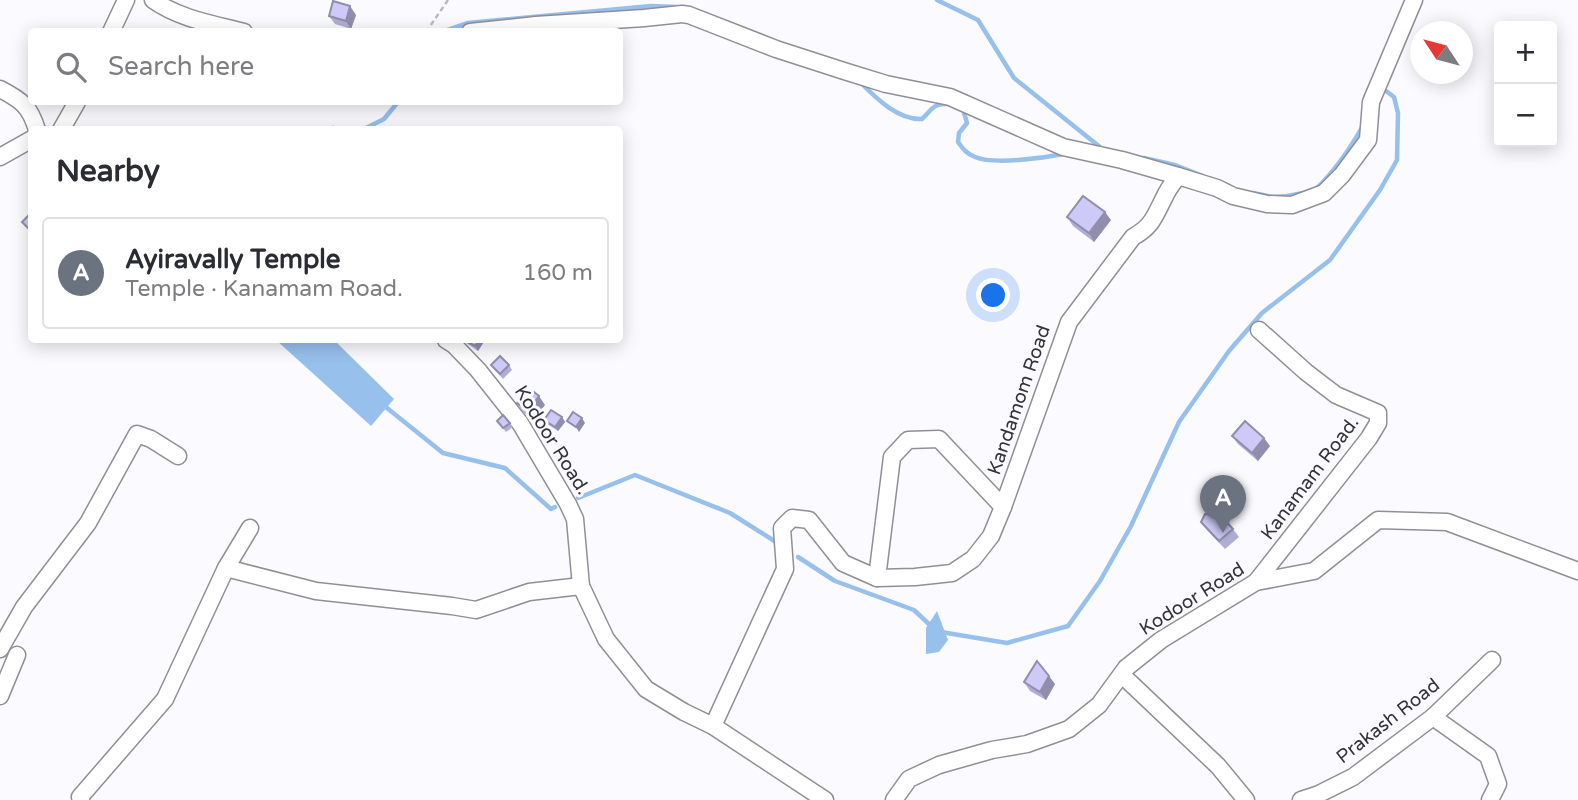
<!DOCTYPE html>
<html lang="en">
<head>
<meta charset="utf-8">
<style>
	body { margin:0; font-family:"Varela Round",sans-serif; background:#f7f7f7; color:#2b2b33 }
	.controls { position:absolute; right:21px; top:21px; display:grid; overflow:hidden; border-radius:7px; box-shadow:0 4px 18px #0003 }
	.controls button { width:63px; height:63px; display:grid; place-items:center; padding:0; border:0; border-bottom:2px solid #e1e1e2; background:#fff; color:#2b2b33; font:35px sans-serif }
	.compass { position:absolute; left:1410px; top:21px; width:63px; height:63px; border-radius:50%; background:#fff; box-shadow:0 4px 18px #0003; rotate:306deg }
	.you { position:absolute; left:994px; top:296px; width:24px; height:24px; margin:-18px; border:5px solid #fff; border-radius:50%; background:#1a73e8; box-shadow:0 0 0 10px #1a73e833 }
	.badge { display:grid; place-items:center; width:46px; height:46px; border-radius:50%; background:#1871be; color:#fff; font-size:23px; font-weight:700 }
	.pin { position:absolute; translate:-50% -58px; filter:drop-shadow(0 2px 4px #0008) }
	.pin::after { content:''; position:absolute; top:37px; width:24px; height:21px; background:inherit; clip-path:polygon(0 0,100% 0,50% 100%) }
	.list { margin:0; padding:0; list-style:none }
	h2 { display:flex; justify-content:space-between; align-items:center; height:91px; margin:0; padding:0 28px; font-size:30px }
	h2 small { font-size:23px; font-weight:400; color:#7c7c81 }
	.list li { display:grid; grid-template-columns:46px 1fr auto; gap:21px; align-items:center; box-sizing:border-box; height:112px; margin:0 14px 14px; padding:0 14px; border:2px solid #e1e1e2; border-radius:7px }
	.list b { display:block; font-size:26px; white-space:nowrap }
	.list p { margin:0; font-size:23px; white-space:nowrap; color:#7c7c81 }
	.list em { font-size:23px; font-style:normal; color:#7c7c81 }
	.icon { flex:none; width:38px; height:38px; fill:none; stroke:currentColor; stroke-width:2; stroke-linecap:round; stroke-linejoin:round }
	.map { position:relative; flex:none; width:1578px; height:800px; overflow:hidden }
	.search { position:absolute; background:#fff; box-shadow:0 4px 18px #0003; left:28px; top:28px; width:595px; height:77px; display:flex; align-items:center; gap:18px; box-sizing:border-box; padding:0 24px; border-radius:7px; color:#7c7c81; font-size:26px }
	.panel { position:absolute; background:#fff; box-shadow:0 4px 18px #0003; left:28px; top:126px; width:595px; height:217px; border-radius:7px }
	.map>svg:first-child { display:block }
	.water { fill:#97c0ed }
	.lines { fill:none; stroke-linecap:round; stroke-linejoin:round }
	.stream { stroke:#97c0ed; stroke-width:4.5 }
	.street-casing { stroke:#908f97; stroke-width:19 }
	.path { stroke:#bababf; stroke-width:2.5; stroke-dasharray:5 3.5; stroke-linecap:butt }
	.street { stroke:#fff; stroke-width:16 }
	.wall { fill:#b0aed4 }
	.shaded-wall { fill:#908dad }
	.building { fill:#cdcaf7; stroke:#908dad; stroke-width:2 }
	.labels { text-anchor:middle; dominant-baseline:central; stroke-width:6; stroke-linejoin:round; paint-order:stroke }
	.street-label { font-size:19px; fill:#343437; stroke:#fafaff }
</style>
</head>
<body>
<div class="map">
<svg width="1578" height="800" viewBox="0 0 1578 800">
	<rect width="100%" height="100%" fill="#fafaff"/>
	<g class="water">
		<polygon points="276,340 334,340 394,399 371,426"/>
		<polygon points="937,611 948,640 939,652 926,654 926,628"/>
	</g>
	<g class="lines">
		<g class="stream">
			<polyline points="937,0 978,20 1014,78 1100,147"/>
			<polyline points="442,32 468,23 651,6 677,7"/>
			<path d="M861 83C877 99 898 120 922 119 930 112 933 103 946 104"/>
			<path d="M963 109 967 123 959 133 958 142C963 149 967 154 975 157 994 165 1043 158 1064 154"/>
			<polyline points="326,130 333,128 349,130"/>
			<polyline points="362,130 384,119 398,102"/>
			<polyline points="1144,158 1175,165 1203,176"/>
			<path d="M1315 190C1336 170 1350 149 1364 124"/>
			<polyline points="1253,193 1273,197 1287,196 1303,193"/>
			<polyline points="382,404 443,453 505,468 551,509 555,507"/>
			<polyline points="578,498 635,475 730,513 776,542"/>
			<polyline points="798,557 835,581 914,610 931,626"/>
			<polyline points="941,632 1007,643 1068,626 1100,581 1131,526 1179,422 1229,351 1262,313 1330,260 1380,190 1397,160 1398,113 1394,97 1382,88"/>
		</g>
		<defs>
			<g id="street">
				<path d="M153 0C180 19 213 24 244 32"/>
				<polyline points="111,32 126,0"/>
				<polyline points="470,32 536,25 644,18 682,14 689,15 776,49 844,71 886,84 950,97 1063,147 1122,160 1178,176"/>
				<path d="M0 89C21 100 30 106 37 130"/>
				<polyline points="61,130 77,102"/>
				<polyline points="0,157 32,139"/>
				<polyline points="446,340 454,345 478,370 520,423 568,504 575,519 581,586 606,639 646,689 684,712 713,726 825,800"/>
				<polyline points="226,568 316,591 452,606 476,610 529,592 581,586"/>
				<polyline points="877,578 892,457 908,440 939,439 1003,507"/>
				<polyline points="1256,582 1369,438 1378,423 1378,413 1336,395 1306,372 1259,330"/>
				<polyline points="0,649 24,607 88,523 137,434 151,439 178,456"/>
				<polyline points="1122,675 1218,766 1246,800"/>
				<polyline points="0,696 17,655"/>
				<polyline points="1433,717 1488,756 1498,784 1490,800"/>
				<path d="M713 726 785 569 782 528 792 518 809 520 843 563 877 578 915 577 952 573 973 559 991 536 1003 507 1069 322 1133 237C1153 226 1155 215 1165 196 1168 189 1173 183 1178 176L1217 188 1233 196 1267 204 1292 205 1324 193 1342 175 1368 140 1371 102 1414 0"/>
				<polyline points="81,800 80,797 165,699 226,568 250,528"/>
				<polyline points="894,800 909,779 939,765 992,750 1027,744 1069,729 1099,705 1126,668 1161,640 1256,582 1314,571 1378,520 1447,522 1578,571"/>
				<polyline points="1301,800 1319,794 1353,777 1433,717 1492,660"/>
			</g>
		</defs>
		<use href="#street" class="street-casing"/>
		<polyline class="path" points="426,32 448,0"/>
		<use href="#street" class="street"/>
	</g>
	<g class="wall">
		<polygon points="356,15 351,29 335,24 329,16"/>
		<polygon points="1067,217 1111,220 1094,242 1073,226"/>
		<polygon points="463,340 485,340 478,351 465,342"/>
		<polygon points="491,365 509,365 512,370 503,379"/>
		<polygon points="517,403 545,405 533,419 523,412"/>
		<polygon points="562,417 565,422 558,431 547,424 544,420"/>
		<polygon points="497,421 510,423 513,427 506,432"/>
		<polygon points="1232,436 1270,446 1258,461 1238,444"/>
		<polygon points="1201,522 1233,529 1239,537 1225,549 1207,530"/>
		<polygon points="1024,682 1055,684 1046,700 1030,691"/>
	</g>
	<g class="shaded-wall">
		<polygon points="350,6 356,15 351,29 346,21"/>
		<polygon points="1105,212 1111,220 1094,242 1089,233"/>
		<polygon points="480,340 485,340 478,351 475,346"/>
		<polygon points="539,396 545,405 533,419 528,411"/>
		<polygon points="562,417 565,422 558,431 555,427"/>
		<polygon points="582,418 585,423 579,432 576,427"/>
		<polygon points="1264,438 1270,446 1258,461 1252,453"/>
		<polygon points="1049,676 1055,684 1046,700 1040,692"/>
	</g>
	<g class="building">
		<polygon points="333,1 350,6 346,21 329,16"/>
		<polygon points="1083,196 1105,212 1089,233 1067,217"/>
		<polygon points="32,212 32,230 31,231 22,222"/>
		<polygon points="464,340 480,340 475,346"/>
		<polygon points="500,356 509,365 500,374 491,365"/>
		<polygon points="534,392 539,396 528,411 517,403 526,393 531,395"/>
		<polygon points="551,410 562,417 555,427 544,420"/>
		<polygon points="573,412 582,418 576,427 567,421"/>
		<polygon points="503,415 510,423 503,428 497,421"/>
		<polygon points="1245,421 1264,438 1252,453 1232,436"/>
		<polygon points="1205,514 1220,515 1233,529 1219,541 1201,522"/>
		<polygon points="1037,661 1049,676 1040,692 1024,682"/>
	</g>
	<g class="labels">
		<g class="street-label">
			<text transform="translate(1019 400) rotate(-71)">Kandamom Road</text>
			<text transform="translate(552 440) rotate(58)">Kodoor Road.</text>
			<text transform="translate(1310 478) rotate(-53)">Kanamam Road.</text>
			<text transform="translate(1192 599) rotate(-32)">Kodoor Road</text>
			<text transform="translate(1388 721) rotate(-38)">Prakash Road</text>
		</g>
	</g>
</svg>
<div class="controls">
<button>+</button>
<button>−</button>
</div>
<svg class="compass" viewBox="-18 -18 36 36"><path d="M0-13l5 13h-10z" fill="#e53935"/><path d="M0 13l5-13h-10z" fill="#7c7c81"/></svg>
<div class="you"></div>
<div class="pin badge" style="left:1223px;top:533px;background:#6b7280">A</div>
<div class="search"><svg class="icon" aria-label="search" viewBox="0 0 24 24"><circle cx="10" cy="10" r="6"/><path d="M15 15l6 6"/></svg>Search here</div>
<section class="panel">
<h2>Nearby<small></small></h2>
<ul class="list">
<li><span class="badge" style="background:#6b7280">A</span><div><b>Ayiravally Temple</b><p>Temple · Kanamam Road.</p></div><em>160 m</em></li>
</ul>
</section>
</div>
</body>
</html>
